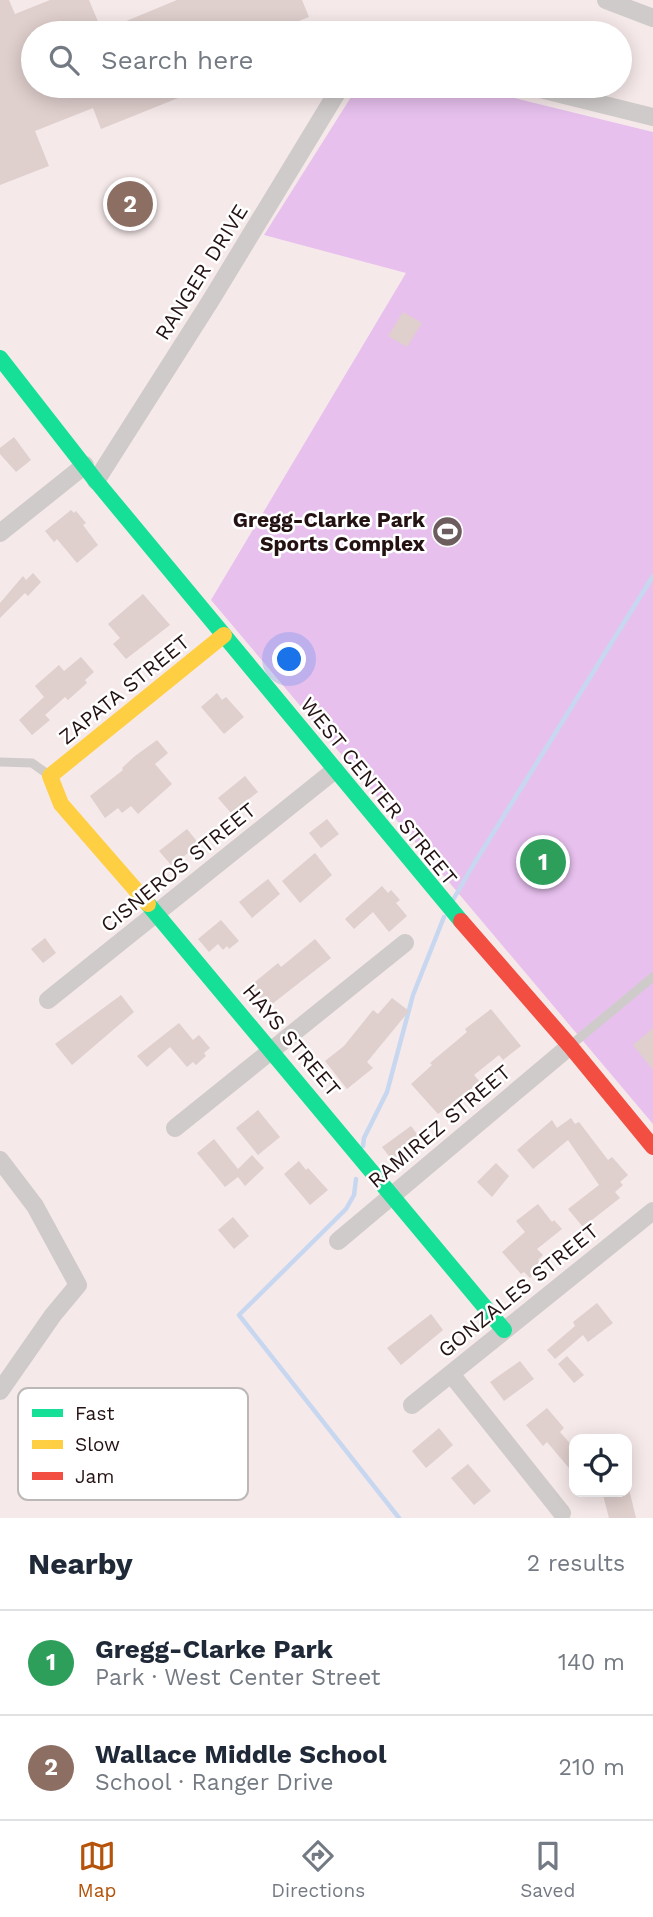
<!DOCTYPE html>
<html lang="en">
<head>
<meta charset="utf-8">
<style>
	body { margin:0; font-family:"Work Sans",sans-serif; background:#f2f2f3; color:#1f2937 }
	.controls { position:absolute; right:21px; bottom:21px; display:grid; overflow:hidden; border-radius:14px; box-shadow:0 4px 18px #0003 }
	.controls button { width:63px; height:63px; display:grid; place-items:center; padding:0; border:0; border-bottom:2px solid #e0e1e3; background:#fff; color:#1f2937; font:35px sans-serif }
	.you { position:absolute; left:290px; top:660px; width:24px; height:24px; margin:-18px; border:5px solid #fff; border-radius:50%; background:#1a73e8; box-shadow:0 0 0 10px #1a73e833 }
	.badge { display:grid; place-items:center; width:46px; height:46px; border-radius:50%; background:#b45309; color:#fff; font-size:23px; font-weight:700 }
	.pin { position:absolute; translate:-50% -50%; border:4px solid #fff; box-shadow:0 2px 7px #0006 }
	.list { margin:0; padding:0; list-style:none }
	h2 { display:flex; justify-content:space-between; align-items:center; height:91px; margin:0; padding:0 28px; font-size:30px }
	h2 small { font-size:23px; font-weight:400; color:#747a83 }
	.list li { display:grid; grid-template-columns:46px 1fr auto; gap:21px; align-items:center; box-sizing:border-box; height:105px; padding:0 28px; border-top:2px solid #e0e1e3 }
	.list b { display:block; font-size:26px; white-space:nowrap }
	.list p { margin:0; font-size:23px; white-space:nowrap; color:#747a83 }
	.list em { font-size:23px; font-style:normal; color:#747a83 }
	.icon { flex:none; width:38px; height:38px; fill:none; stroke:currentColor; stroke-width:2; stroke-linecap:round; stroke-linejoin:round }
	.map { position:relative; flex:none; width:653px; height:1518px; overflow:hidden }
	.search { position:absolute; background:#fff; box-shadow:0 4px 18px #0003; left:21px; right:21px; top:21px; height:77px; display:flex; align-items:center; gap:18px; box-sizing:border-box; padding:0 24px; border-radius:38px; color:#747a83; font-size:26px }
	.sheet { height:301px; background:#fff }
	nav { display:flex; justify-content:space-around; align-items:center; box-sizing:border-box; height:98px; border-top:2px solid #e0e1e3; background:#fff; font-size:19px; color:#747a83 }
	nav a { display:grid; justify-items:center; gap:4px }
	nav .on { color:#b45309 }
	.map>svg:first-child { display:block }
	.green { fill:#e7c0ee }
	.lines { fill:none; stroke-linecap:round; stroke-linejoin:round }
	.stream { stroke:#c8d7f0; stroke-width:4.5 }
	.building { fill:#dfcfcd }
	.lane { stroke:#d0cbcb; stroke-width:9 }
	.street { stroke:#d0cbcb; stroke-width:18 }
	.fast { stroke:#16e098; stroke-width:16 }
	.slow { stroke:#ffcf43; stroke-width:16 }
	.jam { stroke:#f24e42; stroke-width:16 }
	.labels { text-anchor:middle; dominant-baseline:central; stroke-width:5; stroke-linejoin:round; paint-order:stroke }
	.street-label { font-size:21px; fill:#241213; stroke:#fff }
	.poi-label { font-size:21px; font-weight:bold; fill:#241213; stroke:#fff; text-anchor:end }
	.key { fill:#fff; stroke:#bdb8b8; stroke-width:2 }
	.key-label { font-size:19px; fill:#241213 }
</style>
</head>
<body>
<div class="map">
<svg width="653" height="1518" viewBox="0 0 653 1518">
	<rect width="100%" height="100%" fill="#f6e9ea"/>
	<polygon class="green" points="358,86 465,86 653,132 653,1124 211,600 406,273 264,235"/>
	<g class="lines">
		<g class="stream">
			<polyline points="453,900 472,867 653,576"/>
			<polyline points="363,1146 364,1138 387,1092 413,995 444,917"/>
			<polyline points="356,1179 354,1195 346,1209 239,1315 399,1518"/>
		</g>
	</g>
	<g class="building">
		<polygon points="0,0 9,0 15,14 50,0 89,0 102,31 177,0 302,0 309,17 269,33 33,33 33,86 208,86 101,129 93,108 35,131 49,166 0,185"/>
		<polygon points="403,312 422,323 407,347 388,336"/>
		<polygon points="14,437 31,460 16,472 0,454 0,448"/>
		<polygon points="71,510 74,513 76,511 86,523 83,525 98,545 77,563 57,539 54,542 45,531"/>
		<polygon points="33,573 41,582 28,596 25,593 0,618 0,603 23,576 26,580"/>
		<polygon points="143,594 170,625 126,659 113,644 120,638 108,624"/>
		<polygon points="81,657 94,672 85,680 87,683 68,700 65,697 45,715 50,720 32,735 19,720 44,697 35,686 59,665 64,671"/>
		<polygon points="217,693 222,700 226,697 244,717 224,734 201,707"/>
		<polygon points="157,740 168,753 155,764 172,784 138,814 131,806 122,813 118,808 105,818 90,796 123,770 122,768 135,756"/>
		<polygon points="245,776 258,792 231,813 218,798"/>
		<polygon points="327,819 339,834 321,848 309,833"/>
		<polygon points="187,829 199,844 172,866 159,851"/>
		<polygon points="315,853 332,875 300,903 282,881"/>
		<polygon points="268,879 280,894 252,918 239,902"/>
		<polygon points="382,886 388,893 391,890 400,900 396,903 407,916 389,932 373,912 354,929 345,919"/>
		<polygon points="221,920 239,941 229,949 227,946 223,950 218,944 209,952 198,939"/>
		<polygon points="45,938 56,953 43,963 31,949"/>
		<polygon points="315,939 331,958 267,1008 249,987 278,963 281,967"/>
		<polygon points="121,995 134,1012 72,1065 55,1044"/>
		<polygon points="392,998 409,1011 367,1062 373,1068 347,1089 325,1061 344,1046 373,1010 378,1014"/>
		<polygon points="491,1009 521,1046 503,1060 499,1055 474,1075 480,1082 438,1114 411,1084 432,1065 430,1063 467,1032 465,1029"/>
		<polygon points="179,1023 193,1040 199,1035 210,1048 204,1053 206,1056 196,1065 193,1062 187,1067 170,1047 147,1067 137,1056"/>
		<polygon points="653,1028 653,1070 633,1045"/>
		<polygon points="258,1110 280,1137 258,1155 236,1128"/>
		<polygon points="571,1118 575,1124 579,1122 608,1160 612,1157 628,1175 620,1182 623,1185 615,1192 620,1198 583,1227 568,1209 599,1185 568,1140 533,1169 517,1150 552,1120 557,1128"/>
		<polygon points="411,1126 423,1142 395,1164 382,1147"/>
		<polygon points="214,1139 238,1169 252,1155 264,1168 245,1186 238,1177 225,1187 197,1153"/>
		<polygon points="299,1161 306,1170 308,1168 328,1190 310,1205 284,1174"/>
		<polygon points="496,1163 509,1176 492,1197 477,1182"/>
		<polygon points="538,1204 552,1222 554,1220 562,1229 537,1249 543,1255 538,1260 545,1265 530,1278 524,1272 521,1274 502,1252 525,1232 516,1221"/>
		<polygon points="233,1217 249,1236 234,1249 218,1230"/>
		<polygon points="597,1303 613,1323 588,1342 583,1335 555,1359 547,1350 575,1326 573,1322"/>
		<polygon points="431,1314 443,1330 401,1365 387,1348"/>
		<polygon points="567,1356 584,1375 574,1383 558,1364"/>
		<polygon points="520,1361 534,1379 504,1401 490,1382"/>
		<polygon points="547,1408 564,1428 560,1432 574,1448 574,1474 547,1442 543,1446 526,1425"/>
		<polygon points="439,1428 453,1445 426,1468 412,1451"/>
		<polygon points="468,1464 491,1491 474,1505 451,1478"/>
		<polygon points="629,1489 636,1518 609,1518 603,1495 627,1492"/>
	</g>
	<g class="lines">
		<g class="lane">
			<polyline points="0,762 32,763 49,775"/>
			<polyline points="571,1045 653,977"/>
		</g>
		<g class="street">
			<polyline points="606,0 653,18"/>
			<polyline points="528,86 653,117"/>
			<polyline points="96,481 211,300 341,86"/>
			<polyline points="0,533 85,465"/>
			<polyline points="48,1000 335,770"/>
			<polyline points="175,1128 405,943"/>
			<polyline points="0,1160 35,1206 78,1285 53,1315 0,1391"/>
			<polyline points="338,1241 570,1046"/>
			<polyline points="451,1374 562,1513"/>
			<polyline points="412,1405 653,1211"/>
		</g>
		<g class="fast">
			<polyline points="0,358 96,481 461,921"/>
			<polyline points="148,904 504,1330"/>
		</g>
		<polyline class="slow" points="148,904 61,804 50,776 224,635"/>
		<polyline class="jam" points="461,921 570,1046 653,1147"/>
	</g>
	<defs>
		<symbol id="stadium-disc" viewBox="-11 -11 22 22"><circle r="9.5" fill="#6e5d5e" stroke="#fff"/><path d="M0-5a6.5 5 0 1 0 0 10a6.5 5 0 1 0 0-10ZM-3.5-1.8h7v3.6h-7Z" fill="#fff"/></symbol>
	</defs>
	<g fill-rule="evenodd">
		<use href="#stadium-disc" x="430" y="514" width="35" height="35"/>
	</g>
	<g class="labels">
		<g class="street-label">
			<text transform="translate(201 272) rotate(-58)">RANGER DRIVE</text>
			<text transform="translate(124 689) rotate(-39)">ZAPATA STREET</text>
			<text transform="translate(379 791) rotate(51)">WEST CENTER STREET</text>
			<text transform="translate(178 867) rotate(-39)">CISNEROS STREET</text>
			<text transform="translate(292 1040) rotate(50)">HAYS STREET</text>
			<text transform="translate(439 1126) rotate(-40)">RAMIREZ STREET</text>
			<text transform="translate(518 1290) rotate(-39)">GONZALES STREET</text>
		</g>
		<g class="poi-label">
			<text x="425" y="519">Gregg-Clarke Park<tspan x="425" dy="24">Sports Complex</tspan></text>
		</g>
	</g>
	<rect x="18" y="1388" width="230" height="112" rx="10" class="key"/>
	<rect x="32" y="1409" width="31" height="8" fill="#16e098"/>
	<rect x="32" y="1440" width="31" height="9" fill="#ffcf43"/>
	<rect x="32" y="1472" width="31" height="8" fill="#f24e42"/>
	<g class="key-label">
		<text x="75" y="1420">Fast</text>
		<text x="75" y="1451">Slow</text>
		<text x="75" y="1483">Jam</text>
	</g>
</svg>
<div class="controls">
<button><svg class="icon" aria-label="locate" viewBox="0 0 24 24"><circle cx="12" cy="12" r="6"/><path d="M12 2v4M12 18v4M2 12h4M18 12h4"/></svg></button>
</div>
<div class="you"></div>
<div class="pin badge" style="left:543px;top:862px;background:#2e9e5b">1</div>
<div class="pin badge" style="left:130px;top:204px;background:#8d6e63">2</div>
<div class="search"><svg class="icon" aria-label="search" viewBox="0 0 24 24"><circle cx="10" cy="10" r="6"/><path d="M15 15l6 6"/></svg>Search here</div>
</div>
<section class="sheet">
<h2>Nearby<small>2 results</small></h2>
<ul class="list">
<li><span class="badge" style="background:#2e9e5b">1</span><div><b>Gregg-Clarke Park</b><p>Park · West Center Street</p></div><em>140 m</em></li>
<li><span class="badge" style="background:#8d6e63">2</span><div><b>Wallace Middle School</b><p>School · Ranger Drive</p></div><em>210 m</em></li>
</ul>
</section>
<nav>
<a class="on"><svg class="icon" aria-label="map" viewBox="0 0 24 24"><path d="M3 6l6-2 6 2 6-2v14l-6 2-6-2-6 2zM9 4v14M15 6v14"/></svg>Map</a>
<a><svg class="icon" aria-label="directions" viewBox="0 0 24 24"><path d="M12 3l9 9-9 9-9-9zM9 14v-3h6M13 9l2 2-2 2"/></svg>Directions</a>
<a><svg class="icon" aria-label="saved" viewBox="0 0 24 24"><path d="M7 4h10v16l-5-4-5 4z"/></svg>Saved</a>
</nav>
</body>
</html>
